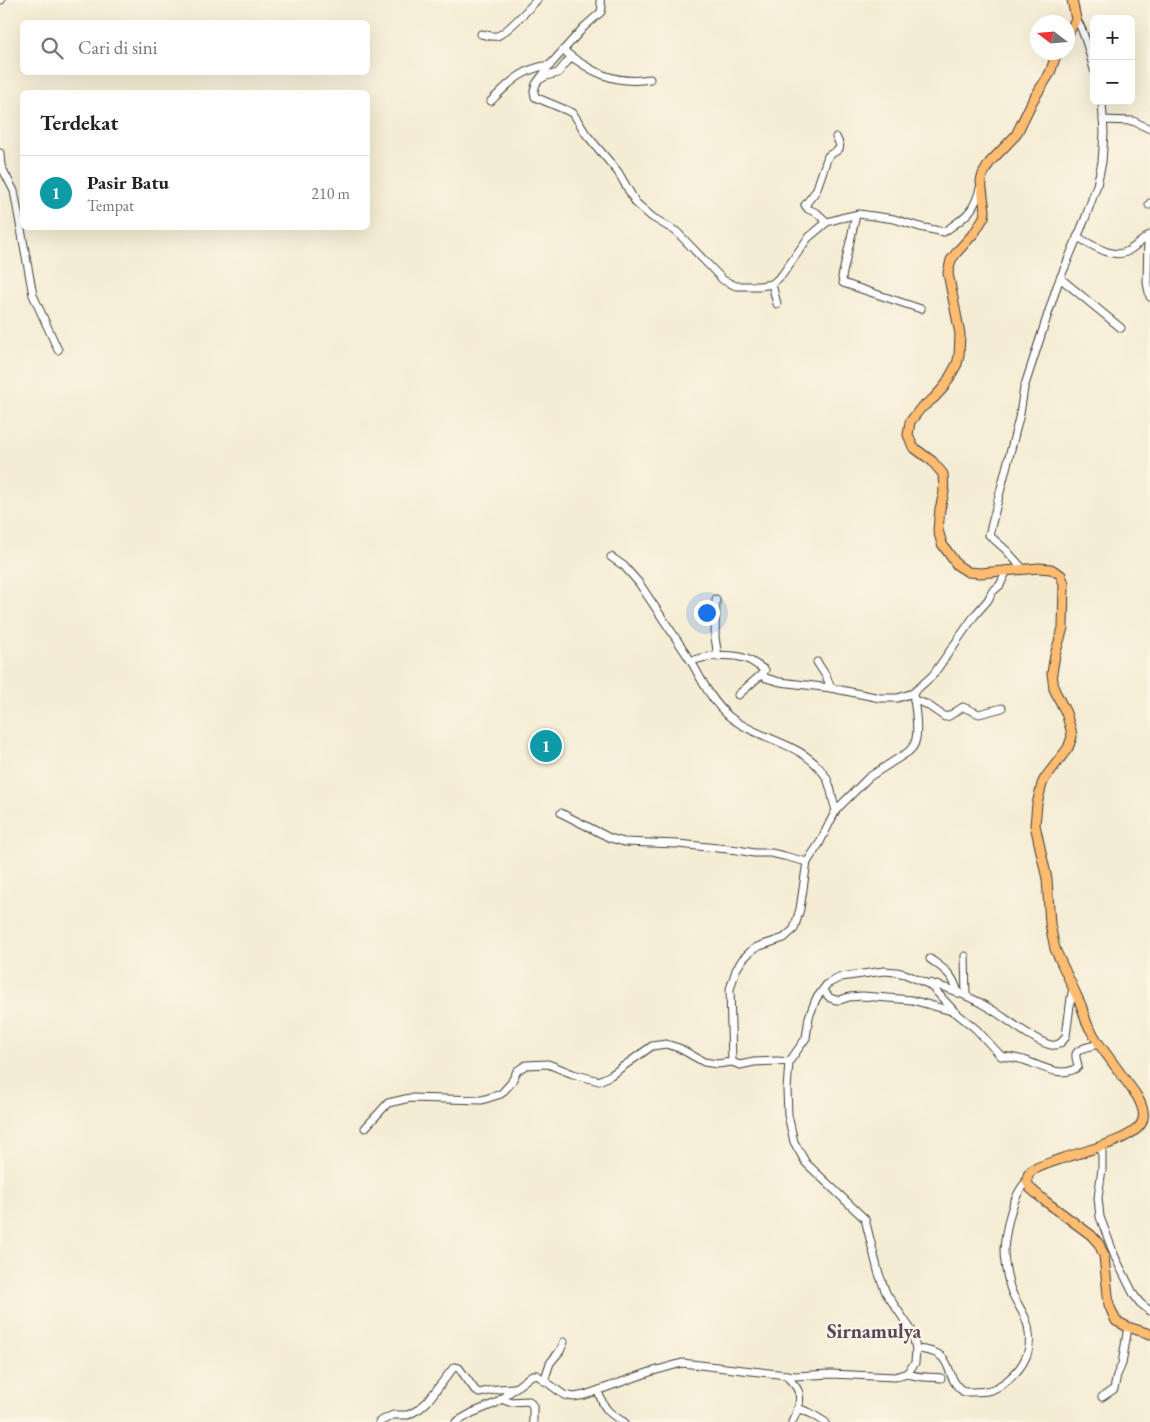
<!DOCTYPE html>
<html lang="id">
<head>
<meta charset="utf-8">
<style>
	body { margin:0; font-family:"EB Garamond",serif; background:#f2f2f2; color:#222 }
	.controls { position:absolute; right:15px; top:15px; display:grid; overflow:hidden; border-radius:8px; box-shadow:0 5px 20px #0002 }
	.controls button { width:45px; height:45px; display:grid; place-items:center; padding:0; border:0; border-bottom:1px solid #e0e0e0; background:#fff; color:#222; font:25px sans-serif }
	.compass { position:absolute; left:1030px; top:15px; width:45px; height:45px; border-radius:50%; background:#fff; box-shadow:0 5px 20px #0002; rotate:286deg }
	.you { position:absolute; left:706px; top:612px; width:18px; height:18px; margin:-12px; border:4px solid #fff; border-radius:50%; background:#1a73e8; box-shadow:0 0 0 8px #1a73e833 }
	.badge { display:grid; place-items:center; width:32px; height:32px; border-radius:50%; background:#b5179e; color:#fff; font-size:16px; font-weight:700 }
	.pin { position:absolute; translate:-50% -50%; border:2px solid #fff; box-shadow:0 1px 5px #0006 }
	.list { margin:0; padding:0; list-style:none }
	h2 { display:flex; justify-content:space-between; align-items:center; height:65px; margin:0; padding:0 20px; font-size:21px }
	h2 small { font-size:16px; font-weight:400; color:#767676 }
	.list li { display:grid; grid-template-columns:32px 1fr auto; gap:15px; align-items:center; box-sizing:border-box; height:75px; padding:0 20px; border-top:1px solid #e0e0e0 }
	.list b { display:block; font-size:19px; white-space:nowrap }
	.list p { margin:0; font-size:16px; white-space:nowrap; color:#767676 }
	.list em { font-size:16px; font-style:normal; color:#767676 }
	.icon { flex:none; width:28px; height:28px; fill:none; stroke:currentColor; stroke-width:2; stroke-linecap:round; stroke-linejoin:round }
	.map { position:relative; flex:none; width:1150px; height:1422px; overflow:hidden }
	.search { position:absolute; background:#fff; box-shadow:0 5px 20px #0002; left:20px; top:20px; width:350px; height:55px; display:flex; align-items:center; gap:12px; box-sizing:border-box; padding:0 18px; border-radius:8px; color:#767676; font-size:19px }
	.panel { position:absolute; background:#fff; box-shadow:0 5px 20px #0002; left:20px; top:90px; width:350px; height:140px; border-radius:8px }
	.map>svg:first-child { display:block }
	.lines { fill:none; stroke-linecap:round; stroke-linejoin:round }
	.minor-casing { stroke:#3c3b37; stroke-width:9 }
	.major-casing { stroke:#3c3b37; stroke-width:11 }
	.minor { stroke:#fff; stroke-width:7 }
	.major { stroke:#febc70; stroke-width:9 }
	.labels { text-anchor:middle; dominant-baseline:central; stroke-width:5; stroke-linejoin:round; paint-order:stroke }
	.quarter-label { font-size:20px; font-weight:bold; fill:#58475a; stroke:#fcf5e5 }
</style>
</head>
<body>
<div class="map">
<svg width="1150" height="1422" viewBox="0 0 1150 1422">
	<rect width="100%" height="100%" fill="#fcf5e5"/>
	<filter id="ink" filterUnits="userSpaceOnUse"><feTurbulence type="fractalNoise" baseFrequency=".02" numOctaves="2"/><feDisplacementMap in="SourceGraphic" scale="10" xChannelSelector="R" yChannelSelector="G"/><feConvolveMatrix kernelMatrix="1 2 1 2 8 2 1 2 1" color-interpolation-filters="sRGB"/></filter>
	<filter id="wash" filterUnits="userSpaceOnUse"><feTurbulence type="fractalNoise" baseFrequency=".0096" numOctaves="4" result="noise"/><feDisplacementMap in="SourceGraphic" scale="20" xChannelSelector="R" yChannelSelector="G"/><feGaussianBlur stdDeviation="1.12" result="paint"/><feColorMatrix in="noise" values="0 0 0 0 0 0 0 0 0 0 0 0 0 0 0 0 0 1.4 0 .05"/><feComposite in="paint" operator="in"/></filter>
	<g filter="url(#wash)">
		<rect width="100%" height="100%" fill="#f4ecd3"/>
	</g>
	<g filter="url(#ink)">
		<g class="lines">
			<defs>
				<g id="minor">
					<polyline points="0,0 1,0"/>
					<path d="M600 0 602 7 601 12 584 27 550 65 536 84 534 91 535 97 573 113 586 134 618 172 636 203 652 217 677 232 723 280 736 286H760L772 284 782 275 808 238 827 222 841 218 859 214 894 219 920 227 944 232C964 218 974 213 980 188"/>
					<path d="M1076 19C1085 31 1090 56 1094 70"/>
					<path d="M481 34C486 35 492 37 497 36 507 33 529 8 537 0"/>
					<path d="M563 50C590 72 615 85 650 79"/>
					<polyline points="541,79 546,76 558,73 571,57"/>
					<path d="M491 101C509 83 523 68 550 65"/>
					<polyline points="1103,120 1133,121 1150,129"/>
					<polyline points="0,153 1,166 0,166"/>
					<polyline points="1,166 14,191 33,295 58,350"/>
					<polyline points="1149,205 1150,203"/>
					<polyline points="856,215 842,277 843,283 921,309"/>
					<path d="M827 222 817 213 808 209 805 205 816 191 828 156C838 149 844 151 836 137"/>
					<polyline points="1148,236 1147,283 1150,297"/>
					<path d="M1077 237C1091 244 1113 260 1128 251 1136 246 1142 240 1150 235"/>
					<polyline points="1060,278 1121,328"/>
					<polyline points="772,284 777,304"/>
					<path d="M611 557 624 566 639 583 691 661C706 656 728 653 744 658 751 660 758 666 765 670L762 674 766 678 780 682 831 688 880 698H898L913 693 933 675 975 615 988 600 992 592 1000 585 1007 570"/>
					<polyline points="1024,570 1006,550 989,535 1020,414 1024,388 1057,286 1085,219 1097,185 1102,162 1104,133 1102,101"/>
					<polyline points="716,599 715,637 718,657"/>
					<path d="M691 661C702 681 712 702 730 717 759 740 802 742 824 774 832 784 831 798 836 810"/>
					<polyline points="817,662 826,676 831,688"/>
					<polyline points="738,695 762,674"/>
					<polyline points="914,700 926,704 945,717 949,716 963,707 979,714 1002,708"/>
					<polyline points="561,813 610,838 624,842 678,844 738,850 754,853 771,853 784,856 807,862"/>
					<polyline points="965,956 966,996"/>
					<path d="M930 959C945 970 953 974 958 993"/>
					<path d="M930 983C951 989 972 997 991 1009 1006 1018 1035 1042 1051 1045 1058 1046 1063 1042 1066 1036L1071 998 1073 988"/>
					<polyline points="823,990 830,998 836,1000 840,1000 849,997 863,996 912,1000 955,1012"/>
					<path d="M789 1062 806 1038 809 1017 816 999 827 984 841 977 884 971 896 972 905 974 928 984 934 989 955 1012 976 1029 1001 1056C1009 1057 1016 1058 1024 1060 1041 1066 1062 1079 1078 1067 1078 1063 1075 1058 1076 1054 1078 1048 1093 1046 1099 1044"/>
					<polyline points="365,1128 388,1103 410,1098 482,1100 501,1094 511,1083 517,1071 526,1065 548,1064 573,1074 599,1081 611,1075 652,1046 666,1044 679,1048 704,1062 717,1064 732,1062"/>
					<polyline points="1102,1145 1102,1169 1098,1198 1100,1217 1115,1257 1134,1295 1140,1303 1150,1311"/>
					<path d="M916 1349C960 1352 940 1375 964 1392 972 1392 980 1392 987 1391 1002 1388 1019 1372 1025 1359 1029 1352 1030 1341 1029 1333 1028 1315 1015 1304 1010 1287 1007 1276 1004 1261 1004 1249 1006 1229 1012 1195 1027 1181"/>
					<path d="M907 1373C918 1379 930 1376 941 1378"/>
					<path d="M786 1375C789 1379 793 1383 796 1387 804 1398 797 1412 792 1422"/>
					<polyline points="544,1381 550,1363 560,1351 564,1342"/>
					<path d="M598 1391C604 1409 608 1413 624 1422"/>
					<polyline points="1102,1397 1114,1389 1117,1375 1122,1364 1128,1327"/>
					<polyline points="501,1399 509,1402 529,1401 533,1406 533,1422"/>
					<polyline points="798,1408 812,1414 825,1422"/>
					<polyline points="379,1422 393,1415 408,1415 419,1409 427,1402 454,1367 459,1368 475,1390 479,1393 498,1389 514,1388"/>
					<path d="M456 1422 472 1413 496 1403 532 1375H537L564 1395 574 1397 585 1395 650 1372 682 1363 795 1376 831 1374 895 1377 907 1373 915 1363 916 1349 912 1331 886 1293 878 1271 865 1219 806 1163 794 1142 788 1115 787 1089 789 1062 777 1061 754 1062 740 1065 732 1062 730 989 736 970 742 960 751 951 757 947 784 938 794 929 800 909 807 862 819 844 836 810 869 777 908 752C911 749 914 747 915 742 919 732 915 705 913 693"/>
				</g>
				<g id="major">
					<polyline points="1068,34 1076,19 1072,0"/>
					<path d="M1057 52 1050 73 1033 100 1016 135 990 162 983 174 981 181 985 211 984 217 975 232 957 252 951 260 948 273 960 334 959 356 957 364 944 387 934 398 920 409 910 422 908 435 913 447 932 461 943 474 944 492 940 509 938 530 942 544 957 565 968 572 980 573 1039 568 1051 569 1061 575 1064 584 1063 628 1055 655 1052 673 1054 689 1066 713 1071 730 1072 737 1068 748 1045 778 1042 784 1037 804 1035 825 1047 879 1050 924 1055 949 1081 1005 1087 1024 1099 1044 1137 1096C1141 1104 1146 1113 1142 1122 1132 1145 1054 1156 1031 1171 1028 1174 1027 1177 1027 1181L1030 1188 1045 1201 1091 1235 1099 1244 1104 1256 1109 1305 1116 1321 1128 1327 1150 1334"/>
				</g>
			</defs>
			<use href="#minor" class="minor-casing"/>
			<use href="#major" class="major-casing"/>
			<use href="#minor" class="minor"/>
			<use href="#major" class="major"/>
		</g>
	</g>
	<g class="labels">
		<g class="quarter-label">
			<text x="874" y="1331">Sirnamulya</text>
		</g>
	</g>
</svg>
<div class="controls">
<button>+</button>
<button>−</button>
</div>
<svg class="compass" viewBox="-18 -18 36 36"><path d="M0-13l5 13h-10z" fill="#e53935"/><path d="M0 13l5-13h-10z" fill="#767676"/></svg>
<div class="you"></div>
<div class="pin badge" style="left:546px;top:746px;background:#0f9aa8">1</div>
<div class="search"><svg class="icon" aria-label="search" viewBox="0 0 24 24"><circle cx="10" cy="10" r="6"/><path d="M15 15l6 6"/></svg>Cari di sini</div>
<section class="panel">
<h2>Terdekat<small></small></h2>
<ul class="list">
<li><span class="badge" style="background:#0f9aa8">1</span><div><b>Pasir Batu</b><p>Tempat</p></div><em>210 m</em></li>
</ul>
</section>
</div>
</body>
</html>
